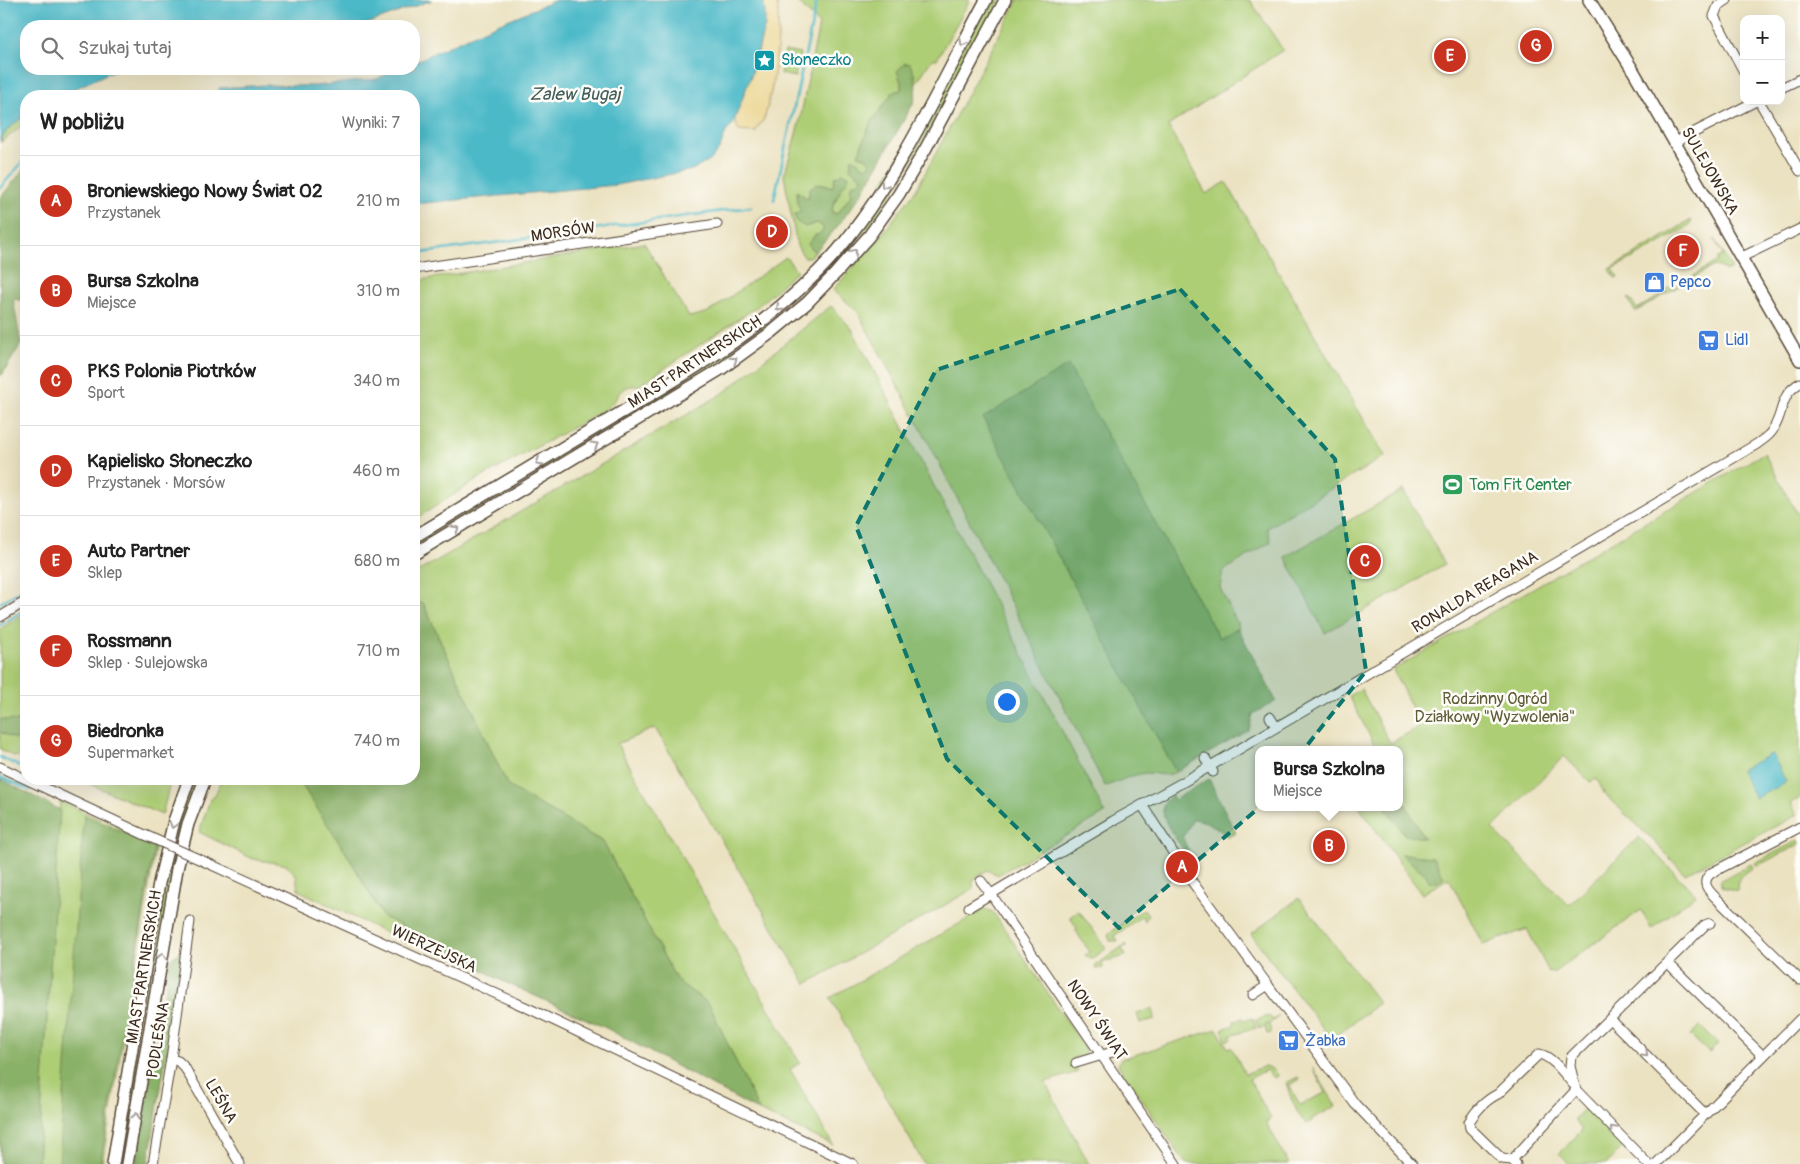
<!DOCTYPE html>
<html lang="pl">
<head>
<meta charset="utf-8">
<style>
	body { margin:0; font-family:Pangolin,sans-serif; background:#f6f6f6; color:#222 }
	.controls { position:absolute; right:15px; top:15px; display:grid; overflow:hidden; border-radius:10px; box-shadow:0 5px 20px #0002 }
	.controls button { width:45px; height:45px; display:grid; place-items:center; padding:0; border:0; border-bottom:1px solid #e0e0e0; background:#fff; color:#222; font:25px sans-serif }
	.you { position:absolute; left:1006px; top:701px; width:18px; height:18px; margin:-12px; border:4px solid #fff; border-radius:50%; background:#1a73e8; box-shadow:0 0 0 8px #1a73e833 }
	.badge { display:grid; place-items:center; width:32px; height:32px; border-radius:50%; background:#c8321e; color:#fff; font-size:16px; font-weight:700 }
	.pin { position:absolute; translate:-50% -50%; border:2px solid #fff; box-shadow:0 1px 5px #0006 }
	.popup { position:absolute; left:1255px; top:746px; width:148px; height:65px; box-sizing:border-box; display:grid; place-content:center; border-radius:10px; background:#fff; filter:drop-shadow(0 1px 4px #0005); font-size:16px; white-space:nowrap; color:#767676 }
	.popup b { font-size:19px; color:#222 }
	.popup::after { content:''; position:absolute; left:50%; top:100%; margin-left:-10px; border:10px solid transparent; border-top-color:#fff }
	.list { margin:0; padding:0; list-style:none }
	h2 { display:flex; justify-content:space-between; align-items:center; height:65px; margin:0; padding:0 20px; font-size:21px }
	h2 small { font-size:16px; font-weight:400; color:#767676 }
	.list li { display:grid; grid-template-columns:32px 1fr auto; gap:15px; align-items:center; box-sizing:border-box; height:90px; padding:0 20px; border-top:1px solid #e0e0e0 }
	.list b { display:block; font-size:19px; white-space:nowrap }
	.list p { margin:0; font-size:16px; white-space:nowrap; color:#767676 }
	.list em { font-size:16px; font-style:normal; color:#767676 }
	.icon { flex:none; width:28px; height:28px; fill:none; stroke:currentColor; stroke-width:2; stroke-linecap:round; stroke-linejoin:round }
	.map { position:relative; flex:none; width:1800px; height:1164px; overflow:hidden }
	.search { position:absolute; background:#fff; box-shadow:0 5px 20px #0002; left:20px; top:20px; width:400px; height:55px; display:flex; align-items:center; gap:12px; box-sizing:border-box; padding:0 18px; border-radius:20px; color:#767676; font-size:19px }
	.panel { position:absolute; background:#fff; box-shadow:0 5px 20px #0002; left:20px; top:90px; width:400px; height:695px; border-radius:20px }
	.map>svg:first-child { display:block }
	.green { fill:#aece76; stroke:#747c4a }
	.forest { fill:#8ab167; stroke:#626e42 }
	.sand { fill:#eeda9e; stroke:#94825e }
	.water { fill:#4cb9c8; stroke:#447273 }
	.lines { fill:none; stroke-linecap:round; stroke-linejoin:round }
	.stream { stroke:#4cb9c8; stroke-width:2.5 }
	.minor-casing { stroke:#554636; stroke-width:11 }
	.major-casing { stroke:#554636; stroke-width:14 }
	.minor { stroke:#fff; stroke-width:9 }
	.major { stroke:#fff; stroke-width:11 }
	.minor-bridge-casing { stroke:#554636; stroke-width:11; stroke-linecap:butt }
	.minor-bridge { stroke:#fff; stroke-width:9 }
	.oneway { stroke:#a79f9a }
	.marked { fill:#0f766e; fill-opacity:0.2; stroke:#0f766e; stroke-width:4; stroke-dasharray:10 6; stroke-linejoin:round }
	.labels { text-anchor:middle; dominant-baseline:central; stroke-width:5; stroke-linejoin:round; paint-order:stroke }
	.culture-label { font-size:16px; fill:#0d838f; stroke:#fdfcf7; text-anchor:start }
	.street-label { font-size:16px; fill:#3b2a1e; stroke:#fdfcf7 }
	.shop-label { font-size:16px; fill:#366cbe; stroke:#fdfcf7; text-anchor:start }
	.leisure-label { font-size:16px; fill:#27864d; stroke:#fdfcf7; text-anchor:start }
	.park-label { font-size:16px; fill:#5e5b38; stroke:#fdfcf7 }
	.water-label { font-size:18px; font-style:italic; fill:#415c5a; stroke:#fdfcf7 }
</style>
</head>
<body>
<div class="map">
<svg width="1800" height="1164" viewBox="0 0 1800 1164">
	<rect width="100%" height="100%" fill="#fdfcf7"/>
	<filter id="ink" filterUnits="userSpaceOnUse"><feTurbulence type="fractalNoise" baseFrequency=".02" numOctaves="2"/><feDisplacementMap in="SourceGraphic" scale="10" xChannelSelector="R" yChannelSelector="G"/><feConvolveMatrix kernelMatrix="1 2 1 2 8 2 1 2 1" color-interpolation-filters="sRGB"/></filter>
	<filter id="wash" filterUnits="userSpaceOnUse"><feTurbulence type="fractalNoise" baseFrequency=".0096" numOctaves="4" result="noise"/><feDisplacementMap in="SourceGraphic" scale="20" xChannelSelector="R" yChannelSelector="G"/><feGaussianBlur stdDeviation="1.12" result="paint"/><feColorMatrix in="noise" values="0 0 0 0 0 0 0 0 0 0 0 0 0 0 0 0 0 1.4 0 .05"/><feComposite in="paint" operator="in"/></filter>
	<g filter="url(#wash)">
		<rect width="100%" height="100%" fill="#ebe2c1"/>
		<g class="green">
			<path d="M796 0H970L937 59H932L915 85V74L901 83V90L893 92 870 124 858 155 865 157 871 163 867 169 852 159 862 178 857 183 852 194 837 214 832 212 833 205 844 184 834 187 820 183 806 198 802 194 801 211 798 213 810 226 817 223 821 225 824 230 823 232C812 240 814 233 811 249L815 252 809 257H804L797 246 784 176 800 120 819 24Z"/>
			<polygon points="991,0 1000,0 900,182 872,223 825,277 822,274 842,253"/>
			<path d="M1018 0H1250L1283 50 1168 126 1206 194 1226 182 1385 456 1267 528 1271 542 1223 571 1220 588 1239 627 1219 638 1068 366 983 418 1176 772C1161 779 1154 770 1140 774 1128 776 1117 783 1105 786L932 449 857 311 833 290 880 237 916 190Z"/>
			<polygon points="785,51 800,54 795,77 780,74"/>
			<polygon points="24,116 26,116 26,123 0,143 7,130"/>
			<polygon points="1691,220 1692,222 1685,229 1613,269 1618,277 1615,278 1610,269"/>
			<polygon points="1714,239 1732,269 1727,271 1716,266 1712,267 1635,312 1628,299 1630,298 1637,309 1666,292 1665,290 1670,287 1672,288 1718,261 1717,259 1723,255"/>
			<path d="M644 243 689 317 706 313 713 309 786 257 797 271 758 306 638 386C626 385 622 388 617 397 614 402 609 406 605 410L475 481 414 520V281Z"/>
			<polygon points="810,287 812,290 770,328 716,366 414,548 414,542 734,349 762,329"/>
			<polygon points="831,306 852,329 1105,813 998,875 987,870 973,880 973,889 806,984 655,728 617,744 800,1063 790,1069 833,1145 759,1111 709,1004 677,981 603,842 508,787 423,603 414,603 414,574 722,394"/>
			<polygon points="1764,453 1800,519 1800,798 1791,803 1797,815 1685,874 1650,837 1605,795 1597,779 1590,782 1564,756 1492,829 1569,905 1639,837 1696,895 1651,929 1641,910 1553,973 1551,971 1549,972 1527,929 1483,945 1449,878 1422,894 1359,807 1399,807 1399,750 1377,750 1349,696 1361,689 1390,743 1421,726 1393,670"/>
			<polygon points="1403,490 1445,564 1325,633 1285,557"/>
			<polygon points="26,612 26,758 13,756 0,749 0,629"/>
			<polygon points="78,779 171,779 162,815"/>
			<polygon points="194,779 200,779 123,1164 118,1164 161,897 178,823"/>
			<polygon points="222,779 298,779 350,859 383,917 415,932 409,944 298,890 296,875 287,865 253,859 199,832 211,797 215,795"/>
			<polygon points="60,801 156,845 102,1164 38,1164"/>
			<polygon points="1799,840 1800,844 1757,866 1755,863"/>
			<path d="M1751 864 1753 868C1743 873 1735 878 1738 891L1722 887 1719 881Z"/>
			<polygon points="1299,898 1379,1003 1331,1039 1251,934"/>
			<polygon points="985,909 993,912 1084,1047 1085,1056 1074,1058 1078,1072 1045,1082 1089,1164 942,1164 939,1159 931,1164 924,1164 830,998"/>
			<polygon points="1144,909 1148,915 1145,921 1142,916 1114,936 1118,941 1110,941 1108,934"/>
			<polygon points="1077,911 1080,912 1106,948 1106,949 1092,959 1088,958 1085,955 1090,952 1075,930 1077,928 1070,917"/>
			<polygon points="1126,944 1127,946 1122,948 1125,956 1102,963 1103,968 1095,969 1096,965"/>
			<polygon points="1153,1008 1155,1019 1140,1023 1137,1014"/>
			<polygon points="1269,1016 1273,1020 1279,1016 1269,1024 1272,1033 1267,1034 1265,1027 1268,1024 1259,1029 1256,1020"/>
			<polygon points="1243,1018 1244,1021 1253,1018 1256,1028 1230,1036 1231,1039 1226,1041 1222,1029 1234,1025 1234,1021"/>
			<polygon points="1700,1026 1718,1044 1709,1053 1690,1035"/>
			<polygon points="1217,1029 1228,1048 1232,1048 1245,1074 1265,1066 1271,1068 1278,1076 1273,1078 1266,1070 1249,1079 1271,1119 1266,1122 1289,1164 1186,1164 1118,1065 1121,1059"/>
			<path d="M1313 1068 1336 1106 1312 1119V1121L1307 1124C1298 1118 1289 1094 1286 1083L1298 1077 1299 1080 1289 1085 1300 1105 1325 1093Z"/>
			<polygon points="1585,1108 1623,1147 1606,1164 1569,1164 1559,1154 1582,1130 1574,1120"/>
		</g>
		<g class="forest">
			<path d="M905 63 910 64C916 76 918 91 913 104L860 196 837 227 815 252 808 244 815 235 820 234 824 229 821 225 817 223 805 227 797 222 794 215 801 211 797 203V191L806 198 809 197V189C817 181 824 184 833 187L835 177 843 173 849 175 847 182 844 184 833 205 832 212 837 214 852 194 850 189 853 183H857L862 178 850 168 852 158 867 168 871 163 865 157 858 155 870 124 893 92 901 90V83L897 71Z"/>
			<polygon points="26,167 26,301 13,299 21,344 2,375 0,375 0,198"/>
			<polygon points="1068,365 1219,638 1238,628 1276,701 1253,714 1249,730 1176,772 983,418"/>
			<polygon points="414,603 423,603 508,786 603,842 677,981 709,1004 759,1111 606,1028 500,980 435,942 383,917 350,859 298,779 414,779"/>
			<polygon points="2,719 26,722 26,742 17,740 0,732 0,720"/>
			<polygon points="0,779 60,810 38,1164 0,1164"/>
			<path d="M1209 779 1236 833 1228 837C1218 828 1207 820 1193 819L1183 838 1193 862C1184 849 1161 824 1163 807 1163 802 1168 799 1172 795L1174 800Z"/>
			<polygon points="1399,793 1424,838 1405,835 1385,807 1399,807"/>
			<polygon points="84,815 154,847 100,1164 59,1164"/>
			<polygon points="1401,854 1433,857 1444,877 1438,882 1430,882 1425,874"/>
			<polygon points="184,950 148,1164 136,1164 170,959"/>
		</g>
		<path class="sand" d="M763 0H777C781 35 775 81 765 116 763 123 757 125 756 132L739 131 734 119C746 88 770 32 763 0Z"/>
		<g class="water">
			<polygon points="0,0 432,0 361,26 26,26 26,69 117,69 59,96 26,96 26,116 24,116 7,130 0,141"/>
			<polygon points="556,0 763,0 765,10 765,25 752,73 733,124 726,132 720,148 711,160 692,170 616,185 414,204 414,96 220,96 219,88 265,85 315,86 377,79 397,69 414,69 414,62 488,28"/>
			<polygon points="1771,754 1773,755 1786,782 1784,784 1755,798 1740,770"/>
		</g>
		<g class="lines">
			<g class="stream">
				<polyline points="0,188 26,158"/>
				<polyline points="774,200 817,0"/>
				<polyline points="414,254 751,207"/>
				<polyline points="0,603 26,587"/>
				<polyline points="0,625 26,609"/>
				<polyline points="0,757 21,767"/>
				<polyline points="0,777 30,790"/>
			</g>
		</g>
	</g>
	<g filter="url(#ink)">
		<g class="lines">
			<defs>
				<g id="minor">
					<polyline points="1727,0 1718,6 1714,16 1744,72"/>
					<polyline points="1781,88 1800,79"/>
					<polyline points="1759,101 1800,171"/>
					<polyline points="1675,142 1756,101"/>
					<polyline points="1742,257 1800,229"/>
					<polyline points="414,269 717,224"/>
					<polyline points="0,617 26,601"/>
					<polyline points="1270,717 1276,727"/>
					<polyline points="1205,758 1213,772"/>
					<polyline points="0,767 145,835"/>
					<polyline points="1142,805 1193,883 1355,1104 1412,1164"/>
					<path d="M1800 827 1711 873C1701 882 1707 889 1715 897L1800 980"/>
					<polyline points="203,861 532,1010 853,1164"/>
					<polyline points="969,907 991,894 981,881"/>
					<polyline points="1668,963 1763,1056"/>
					<polyline points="1253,995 1268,985"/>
					<polyline points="1610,1019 1705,1114"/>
					<polyline points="171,1059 178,1061 185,1068 240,1164"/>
					<polyline points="1076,1063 1119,1050"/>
					<polyline points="1576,1090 1648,1164"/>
					<polyline points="1512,1160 1576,1090 1570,1066 1571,1057 1705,925 1710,923"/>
					<polyline points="153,1164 171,1059 190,921"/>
					<path d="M1176 1164 991 894 1113 821 1185 781 1757 444C1762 440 1768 437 1772 431 1785 413 1778 396 1800 383"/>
					<path d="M1516 1164 1512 1160 1502 1159 1470 1128 1469 1122C1475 1111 1487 1099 1498 1094L1539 1054C1552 1056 1565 1075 1573 1084"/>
					<polyline points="1656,1164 1800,1019"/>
				</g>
				<g id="major">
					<polyline points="1589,0 1634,72 1800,360"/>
					<path d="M414 537C480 498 546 458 612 418 693 370 775 323 838 250 899 178 941 83 986 0"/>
					<polyline points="414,554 721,369 772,332 807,303 836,273 869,236 899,194 926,148 1005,0"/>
					<polyline points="113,1164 159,883 174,821 189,779"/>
					<polyline points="127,1164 177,869 188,824 205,779"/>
				</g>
			</defs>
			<use href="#minor" class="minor-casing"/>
			<use href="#major" class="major-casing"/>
			<use href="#minor" class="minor"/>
			<use href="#major" class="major"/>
			<defs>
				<polyline id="minor-bridge" points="145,835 203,861"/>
			</defs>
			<use href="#minor-bridge" class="minor-bridge-casing"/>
			<use href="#minor-bridge" class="minor-bridge"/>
		</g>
		<defs><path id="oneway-chevron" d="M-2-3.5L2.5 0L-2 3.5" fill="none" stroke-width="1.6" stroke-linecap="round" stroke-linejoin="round" transform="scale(1.25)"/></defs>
		<g class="oneway">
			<use href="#oneway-chevron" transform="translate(963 43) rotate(118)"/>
			<use href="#oneway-chevron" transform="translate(884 185) rotate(122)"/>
			<use href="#oneway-chevron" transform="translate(854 252) rotate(-50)"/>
			<use href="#oneway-chevron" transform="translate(779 308) rotate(139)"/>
			<use href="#oneway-chevron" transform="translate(734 360) rotate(-34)"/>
			<use href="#oneway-chevron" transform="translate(595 445) rotate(-31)"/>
			<use href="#oneway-chevron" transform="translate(539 462) rotate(149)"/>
			<use href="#oneway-chevron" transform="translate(456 529) rotate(-31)"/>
			<use href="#oneway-chevron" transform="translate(173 825) rotate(106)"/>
			<use href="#oneway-chevron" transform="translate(162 956) rotate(-81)"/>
			<use href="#oneway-chevron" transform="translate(1645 1054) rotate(45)"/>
			<use href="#oneway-chevron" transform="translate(136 1116) rotate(-81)"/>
			<use href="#oneway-chevron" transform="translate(1613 1129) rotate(-134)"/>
		</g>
	</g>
	<path class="marked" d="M1180 289 1335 459 1366 671 1255 811 1119 928 947 759 856 526 936 370Z"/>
	<defs>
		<symbol id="sight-square" viewBox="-11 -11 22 22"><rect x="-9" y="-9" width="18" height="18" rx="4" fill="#0f9aa8" stroke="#fdfcf7"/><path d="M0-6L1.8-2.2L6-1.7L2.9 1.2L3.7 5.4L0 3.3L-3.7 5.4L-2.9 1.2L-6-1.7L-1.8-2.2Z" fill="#fff"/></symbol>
		<symbol id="shop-square" viewBox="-11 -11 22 22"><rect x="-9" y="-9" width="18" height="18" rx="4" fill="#3f7fe0" stroke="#fdfcf7"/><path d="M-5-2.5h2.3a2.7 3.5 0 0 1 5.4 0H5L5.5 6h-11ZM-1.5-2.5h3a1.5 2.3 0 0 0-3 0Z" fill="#fff"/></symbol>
		<symbol id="supermarket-square" viewBox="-11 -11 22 22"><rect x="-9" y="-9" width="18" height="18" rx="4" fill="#3f7fe0" stroke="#fdfcf7"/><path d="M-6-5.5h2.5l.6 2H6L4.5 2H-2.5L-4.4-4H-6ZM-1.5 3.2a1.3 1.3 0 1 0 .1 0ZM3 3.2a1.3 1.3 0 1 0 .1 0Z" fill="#fff"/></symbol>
		<symbol id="stadium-square" viewBox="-11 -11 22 22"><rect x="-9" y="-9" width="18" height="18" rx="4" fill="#2e9e5b" stroke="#fdfcf7"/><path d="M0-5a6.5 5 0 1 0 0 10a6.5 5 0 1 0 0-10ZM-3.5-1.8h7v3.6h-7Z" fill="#fff"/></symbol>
	</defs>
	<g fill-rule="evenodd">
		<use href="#sight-square" x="752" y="48" width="25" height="25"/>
		<use href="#shop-square" x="1642" y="270" width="25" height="25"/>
		<use href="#supermarket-square" x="1696" y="328" width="25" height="25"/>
		<use href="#stadium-square" x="1440" y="472" width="25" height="25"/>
		<use href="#supermarket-square" x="1276" y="1028" width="25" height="25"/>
	</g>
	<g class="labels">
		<g class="culture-label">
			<text x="781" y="60">Słoneczko</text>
		</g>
		<g class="street-label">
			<text transform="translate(1710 171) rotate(60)">SULEJOWSKA</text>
			<text transform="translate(563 232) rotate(-8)">MORSÓW</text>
			<text transform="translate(695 362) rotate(-33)">MIAST PARTNERSKICH</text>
			<text transform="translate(1475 592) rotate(-31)">RONALDA REAGANA</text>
			<text transform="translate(434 949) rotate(25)">WIERZEJSKA</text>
			<text transform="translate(144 967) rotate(-81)">MIAST PARTNERSKICH</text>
			<text transform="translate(1097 1020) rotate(56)">NOWY ŚWIAT</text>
			<text transform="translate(158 1040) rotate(-81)">PODLEŚNA</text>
			<text transform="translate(221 1101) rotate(60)">LEŚNA</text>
		</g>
		<g class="shop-label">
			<text x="1670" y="282">Pepco</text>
			<text x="1725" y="340">Lidl</text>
			<text x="1305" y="1041">Żabka</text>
		</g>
		<g class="leisure-label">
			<text x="1469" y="485">Tom Fit Center</text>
		</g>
		<g class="park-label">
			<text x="1495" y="699">Rodzinny Ogród<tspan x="1495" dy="18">Działkowy "Wyzwolenia"</tspan></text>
		</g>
		<g class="water-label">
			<text x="575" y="94">Zalew Bugaj</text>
		</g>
	</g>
</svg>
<div class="controls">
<button>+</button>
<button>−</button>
</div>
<div class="you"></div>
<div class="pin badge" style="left:1182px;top:867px">A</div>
<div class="pin badge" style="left:1329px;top:846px">B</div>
<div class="popup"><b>Bursa Szkolna</b>Miejsce</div>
<div class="pin badge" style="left:1365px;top:561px">C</div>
<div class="pin badge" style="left:772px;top:232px">D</div>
<div class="pin badge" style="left:1450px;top:56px">E</div>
<div class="pin badge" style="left:1683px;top:251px">F</div>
<div class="pin badge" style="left:1536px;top:46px">G</div>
<div class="search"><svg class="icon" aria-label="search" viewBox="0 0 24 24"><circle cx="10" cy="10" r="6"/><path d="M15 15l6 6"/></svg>Szukaj tutaj</div>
<section class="panel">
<h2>W pobliżu<small>Wyniki: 7</small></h2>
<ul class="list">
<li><span class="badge">A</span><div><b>Broniewskiego Nowy Świat 02</b><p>Przystanek</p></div><em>210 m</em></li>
<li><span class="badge">B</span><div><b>Bursa Szkolna</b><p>Miejsce</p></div><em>310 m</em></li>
<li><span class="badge">C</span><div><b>PKS Polonia Piotrków</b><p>Sport</p></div><em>340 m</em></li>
<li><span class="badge">D</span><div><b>Kąpielisko Słoneczko</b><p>Przystanek · Morsów</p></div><em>460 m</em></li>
<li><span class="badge">E</span><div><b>Auto Partner</b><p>Sklep</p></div><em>680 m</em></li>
<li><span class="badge">F</span><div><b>Rossmann</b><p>Sklep · Sulejowska</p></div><em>710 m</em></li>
<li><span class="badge">G</span><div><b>Biedronka</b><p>Supermarket</p></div><em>740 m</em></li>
</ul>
</section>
</div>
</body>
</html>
